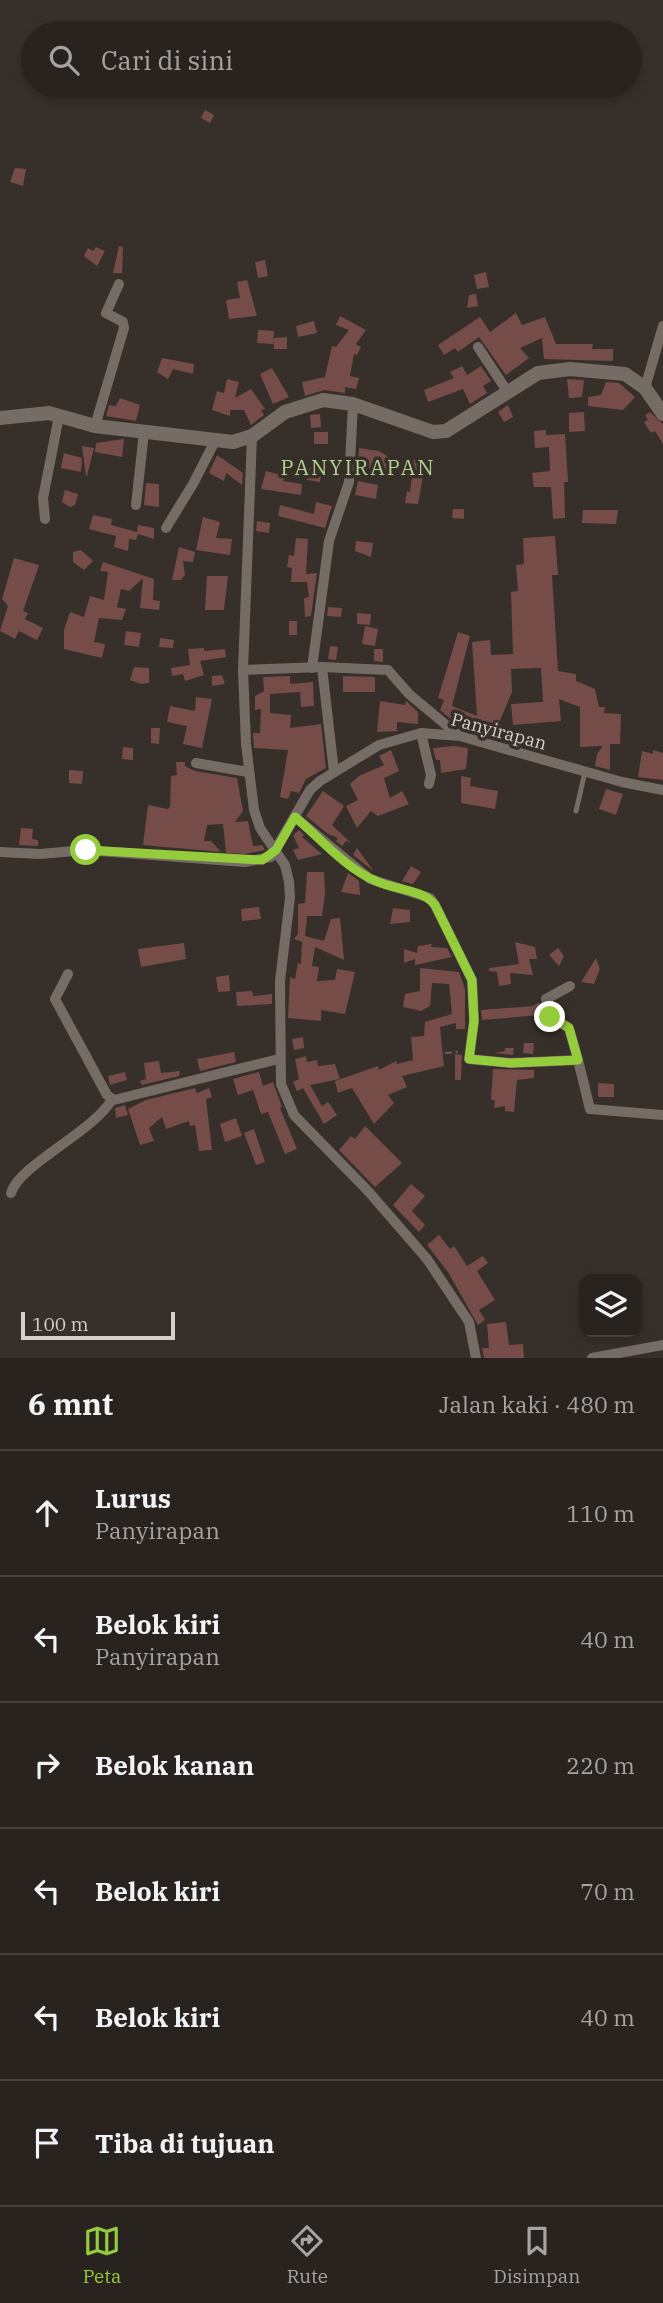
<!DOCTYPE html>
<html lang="id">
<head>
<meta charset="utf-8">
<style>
	body { margin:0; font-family:"IBM Plex Serif",serif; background:#312b28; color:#f1f3f6 }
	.controls { position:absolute; right:21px; bottom:21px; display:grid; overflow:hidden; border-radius:14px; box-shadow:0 4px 10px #0003 }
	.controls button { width:63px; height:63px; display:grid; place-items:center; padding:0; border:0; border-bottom:2px solid #45403d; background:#29231f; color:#f1f3f6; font:35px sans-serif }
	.scale { position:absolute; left:21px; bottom:18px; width:154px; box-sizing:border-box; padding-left:7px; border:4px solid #d5d0cd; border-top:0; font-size:19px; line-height:24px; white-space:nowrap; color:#d5d0cd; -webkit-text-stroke:5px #372f29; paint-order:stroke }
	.stop { position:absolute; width:21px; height:21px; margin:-16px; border:5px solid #94cc3c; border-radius:50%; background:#fff }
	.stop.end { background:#94cc3c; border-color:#fff; box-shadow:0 2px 7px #0008 }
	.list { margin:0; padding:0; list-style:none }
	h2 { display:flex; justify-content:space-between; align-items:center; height:91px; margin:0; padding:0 28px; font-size:30px }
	h2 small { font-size:23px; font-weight:400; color:#a5a4a4 }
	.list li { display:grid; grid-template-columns:46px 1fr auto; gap:21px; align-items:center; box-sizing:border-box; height:126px; padding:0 28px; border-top:2px solid #45403d }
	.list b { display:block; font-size:26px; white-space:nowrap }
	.list p { margin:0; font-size:23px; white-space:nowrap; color:#a5a4a4 }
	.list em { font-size:23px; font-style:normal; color:#a5a4a4 }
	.icon { flex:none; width:38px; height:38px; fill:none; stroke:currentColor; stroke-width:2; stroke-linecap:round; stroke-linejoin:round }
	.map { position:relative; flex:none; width:663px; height:1358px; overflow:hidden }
	.search { position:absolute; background:#29231f; box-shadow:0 4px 10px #0003; left:21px; right:21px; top:21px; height:77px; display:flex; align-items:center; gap:18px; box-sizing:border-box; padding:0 24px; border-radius:38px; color:#a5a4a4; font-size:26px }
	.sheet { height:847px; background:#29231f }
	nav { display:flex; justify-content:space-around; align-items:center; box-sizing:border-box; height:98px; border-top:2px solid #45403d; background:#29231f; font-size:19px; color:#a5a4a4 }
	nav a { display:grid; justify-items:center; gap:4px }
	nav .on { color:#94cc3c }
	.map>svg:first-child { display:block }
	.building { fill:#754c48 }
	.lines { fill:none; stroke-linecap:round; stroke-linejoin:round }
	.path { stroke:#67605b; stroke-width:2; stroke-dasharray:7 3.5; stroke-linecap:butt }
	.lane { stroke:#756c65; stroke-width:5 }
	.street { stroke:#756c65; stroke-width:10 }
	.secondary { stroke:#756c65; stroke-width:14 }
	.route { stroke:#94cc3c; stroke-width:9 }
	.labels { text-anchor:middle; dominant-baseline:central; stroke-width:7; stroke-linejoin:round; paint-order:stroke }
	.street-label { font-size:18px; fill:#d5d0cd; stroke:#372f29 }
	.quarter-label { font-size:21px; letter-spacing:2px; fill:#b2d38d; stroke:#372f29 }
</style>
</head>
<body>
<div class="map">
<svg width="663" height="1358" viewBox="0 0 663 1358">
	<rect width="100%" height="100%" fill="#372f29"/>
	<g class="building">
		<polygon points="205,110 214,115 210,123 201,118"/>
		<polygon points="15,168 26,169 23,186 10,182"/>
		<polygon points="119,246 123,247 122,273 113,273"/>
		<polygon points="96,247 105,251 97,266 84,256 88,248 93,251"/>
		<polygon points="265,260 268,276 258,278 255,262"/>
		<polygon points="486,272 489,287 477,289 474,275"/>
		<polygon points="247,280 257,316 229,319 226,300 240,298 237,282"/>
		<polygon points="476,294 478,306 467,308 469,295"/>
		<polygon points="516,313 522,325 545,317 556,344 593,344 592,349 613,349 613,361 544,359 542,338 520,348 529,358 506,375 479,337 458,352 455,348 444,355 438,345 480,317 490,332"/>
		<polygon points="340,316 366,330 356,344 361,347 357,355 354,354 350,376 359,378 356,389 345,387 345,393 324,390 305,396 302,382 325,377 332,346 336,347 349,330 336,325"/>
		<polygon points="314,321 317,333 298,337 296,326"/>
		<polygon points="258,330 274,331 273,344 257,343"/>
		<polygon points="287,337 287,349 274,349 273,338"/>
		<polygon points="162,358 194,364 193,374 173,369 168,379 157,372"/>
		<polygon points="462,366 467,375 481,366 491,381 483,386 487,393 470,404 463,389 428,402 424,390 454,378 450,372"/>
		<polygon points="272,368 289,397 273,404 260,374"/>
		<polygon points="227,379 239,382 235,398 251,389 265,409 261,410 264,415 251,425 244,410 230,410 230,416 212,410 217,391 224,393"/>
		<polygon points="567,379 584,380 582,397 569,398"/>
		<polygon points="606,382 619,383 635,397 623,410 588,406 588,397 601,395"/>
		<polygon points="120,398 140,405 136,421 106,416 109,405 116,406"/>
		<polygon points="508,405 513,417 504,422 498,412"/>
		<polygon points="584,412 585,431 569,432 569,413"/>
		<polygon points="650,412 663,424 663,444 655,431 651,433 644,422 648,420 645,415"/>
		<polygon points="320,414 321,427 311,428 310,415"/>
		<polygon points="546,430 546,435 565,434 568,482 564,482 565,518 553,519 551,487 534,487 532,473 550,471 549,447 535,448 534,431"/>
		<rect x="314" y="432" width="14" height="12"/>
		<polygon points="124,439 122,457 95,452 96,443"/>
		<polygon points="82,446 94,448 87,476 86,476"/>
		<polygon points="359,448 379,451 389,457 387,470 358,467"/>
		<polygon points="64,453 82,458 81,472 61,468"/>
		<polygon points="217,455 243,473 242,485 226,473 224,481 209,473"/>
		<polygon points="414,459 426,460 418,504 405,503 407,491 410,492"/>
		<polygon points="309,468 322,470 320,482 307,480"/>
		<polygon points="266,471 285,476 283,481 302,484 301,495 261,489"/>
		<polygon points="358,481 378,485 376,499 355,495"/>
		<polygon points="146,483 159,484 159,507 144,505"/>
		<polygon points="65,490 78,494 75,505 70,507 62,502"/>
		<polygon points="316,502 332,506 325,528 278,516 280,505 314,514"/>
		<polygon points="453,509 464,509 464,519 452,518"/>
		<polygon points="583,510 618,510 616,524 582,523"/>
		<polygon points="93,515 112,519 111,525 137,532 138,525 154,528 154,539 138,534 136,540 129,539 128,551 114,547 116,536 89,529"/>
		<polygon points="203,517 220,522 216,538 232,539 230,555 196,550"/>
		<polygon points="257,521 270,523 269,533 256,531"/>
		<polygon points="555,536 558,575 552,575 558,671 576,674 576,681 595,689 599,707 605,707 604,713 621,714 620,744 610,744 610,770 595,766 597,754 603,746 580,747 580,707 559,699 561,721 513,725 511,704 543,702 541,668 511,669 512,692 493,737 459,726 440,710 444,700 438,698 458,632 470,636 452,706 477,716 472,642 490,640 491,655 513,654 511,592 518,591 516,565 524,564 523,538"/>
		<polygon points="296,538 308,539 306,574 317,573 311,616 305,617 304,598 309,597 307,582 291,582 292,568 287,567 289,555 294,556"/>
		<polygon points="356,541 373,543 371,557 355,551"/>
		<polygon points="179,547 195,552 193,562 183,561 185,575 181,580 172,580"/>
		<polygon points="81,550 93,561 84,570 73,562 73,552"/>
		<polygon points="14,558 39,565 23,611 28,613 25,619 43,628 37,640 19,631 15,639 0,631 8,606 2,599"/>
		<polygon points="103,562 154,579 153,600 160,601 159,610 140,608 143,578 129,591 121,589 117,607 126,609 122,620 99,618 94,642 105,644 102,658 64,649 64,630 70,612 84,617 90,596 104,600 108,572 100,571"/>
		<polygon points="207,576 228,576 224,610 205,610"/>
		<polygon points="328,607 342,608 341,617 327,616"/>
		<polygon points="357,613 371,614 370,625 357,624"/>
		<rect x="289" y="621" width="8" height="14"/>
		<polygon points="365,626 378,629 375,646 362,644"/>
		<polygon points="126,631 141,633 139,647 124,645"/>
		<polygon points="160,638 174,640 173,648 159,647"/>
		<polygon points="330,646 338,647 336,660 328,659"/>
		<polygon points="204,648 204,651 225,649 226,657 200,661 204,675 185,681 183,674 172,676 171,668 190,665 188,649"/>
		<polygon points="374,649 383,649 383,662 374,661"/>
		<polygon points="134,667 149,668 149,683 141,684 130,680"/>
		<polygon points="222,675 225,684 212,686 212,676"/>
		<polygon points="290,676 290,684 313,682 314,706 301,707 300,692 270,694 270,713 291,715 290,728 321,724 326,768 306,779 299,793 291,791 288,799 280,797 288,750 254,748 253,733 260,733 261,709 255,710 255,696 264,691 263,677"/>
		<polygon points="343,676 375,677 375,692 343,692"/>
		<polygon points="196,697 212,699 202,748 183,744 187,726 167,722 170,706 195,711"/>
		<polygon points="380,701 405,705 406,701 418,712 418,724 397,722 397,731 377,732"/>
		<polygon points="151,728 160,728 159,744 151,743"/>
		<polygon points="454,746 468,748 466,769 441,773 440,760 436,760 433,748"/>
		<polygon points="123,747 133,748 133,760 122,759"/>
		<polygon points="391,750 399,771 384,778 390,798 402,791 409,804 378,816 371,811 357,828 346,806 358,800 350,784 359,776 384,765 379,756"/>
		<polygon points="653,750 663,753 663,780 638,777 642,751 653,754"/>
		<polygon points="176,762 185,762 185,766 195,771 237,778 243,811 235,822 248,821 253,846 262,845 265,850 245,854 226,853 223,824 207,825 204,841 211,841 221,852 143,845 148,805 168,809 170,806 171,776 177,775"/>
		<polygon points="69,770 83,771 82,784 69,783"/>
		<polygon points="461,776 471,778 470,786 498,791 495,809 461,803"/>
		<polygon points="606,789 623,794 616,815 599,809"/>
		<polygon points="323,791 344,806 332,825 351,843 346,841 342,846 336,841 338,838 328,834 306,816"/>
		<polygon points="21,828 33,829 32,839 38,840 38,846 19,845"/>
		<polygon points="299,830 304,835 302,837 322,854 298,860 293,850 299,848 293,835"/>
		<polygon points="357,848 373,870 372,870 353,855"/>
		<polygon points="411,866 421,872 413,884 402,881"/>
		<polygon points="307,872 324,872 325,894 322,916 307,916 305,936 324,941 331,919 340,918 344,960 315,947 312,966 319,967 317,981 335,980 337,969 355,972 345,1014 321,1010 321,1021 288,1018 290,977 295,979 298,963 301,964 302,942 294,939 298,934 298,904 305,903"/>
		<polygon points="348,873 359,881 360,895 341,892"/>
		<polygon points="259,907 261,919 242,921 241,909"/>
		<polygon points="393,908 410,910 410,922 390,924"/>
		<polygon points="515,942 535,947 537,959 529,959 533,975 510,973 511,984 499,986 497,972 489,971 489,968 519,964"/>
		<polygon points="184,943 186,959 141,967 138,949"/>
		<polygon points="432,944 431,947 447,948 452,957 415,965 415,959 404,963 404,949 417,953 418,946"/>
		<polygon points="558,948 564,956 559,966 549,955"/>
		<polygon points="596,958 600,969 594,984 581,982"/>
		<polygon points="420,968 459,972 465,989 465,1029 456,1029 456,1023 440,1027 444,1066 402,1076 407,1087 388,1095 394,1103 374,1124 352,1088 338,1093 335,1081 378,1066 379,1070 396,1061 397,1064 413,1060 411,1037 424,1036 425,1022 452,1014 449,984 432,983 430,1006 421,1011 403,1007 405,994 420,991"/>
		<polygon points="229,975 230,991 218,992 216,977"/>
		<polygon points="252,991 253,996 272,994 272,1004 237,1006 236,992"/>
		<polygon points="539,1002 541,1015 482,1020 481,1010 533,1006"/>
		<polygon points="303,1037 304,1048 294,1050 292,1039"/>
		<polygon points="524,1043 534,1043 533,1054 523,1053"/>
		<polygon points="505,1048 514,1048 513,1055 494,1053 505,1051"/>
		<polygon points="234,1052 236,1062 200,1071 197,1059"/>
		<polygon points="455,1054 462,1055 461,1080 455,1080"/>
		<polygon points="306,1056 307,1062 317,1060 318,1066 335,1064 340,1079 310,1085 322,1106 328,1102 337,1115 324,1124 303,1088 297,1091 293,1082 299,1079 295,1059"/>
		<polygon points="159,1061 161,1073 180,1071 179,1076 142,1085 140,1081 146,1079 144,1063"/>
		<polygon points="493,1069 534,1070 534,1078 517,1080 514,1112 505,1111 505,1106 494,1108 495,1100 491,1100"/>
		<polygon points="125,1072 127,1080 110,1085 108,1076"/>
		<polygon points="259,1072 263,1086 273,1082 282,1107 280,1108 297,1149 285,1154 268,1112 261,1114 253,1090 238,1095 233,1079"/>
		<polygon points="598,1083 614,1084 614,1097 598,1097"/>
		<polygon points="195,1088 197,1093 209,1088 212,1097 206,1099 212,1150 199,1151 195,1125 190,1126 189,1121 166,1129 162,1117 149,1128 154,1141 140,1145 128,1109 146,1100"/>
		<polygon points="125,1105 128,1115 116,1118 115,1108"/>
		<polygon points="236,1118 242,1136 225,1142 220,1124"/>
		<polygon points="365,1126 402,1163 375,1187 339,1150 351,1136 355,1139"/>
		<polygon points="254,1129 265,1162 256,1165 244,1133"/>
		<polygon points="411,1184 425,1196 412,1211 425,1225 419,1232 393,1205"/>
		<polygon points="439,1235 450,1249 454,1246 467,1266 483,1256 488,1263 477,1271 495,1300 479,1310 485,1320 478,1325 448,1272 427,1245"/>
		<polygon points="506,1322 509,1345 523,1344 524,1358 484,1358 482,1348 489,1348 487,1324"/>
	</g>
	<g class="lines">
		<polyline class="path" points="445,1053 458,1052"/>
		<polyline class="lane" points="576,811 585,772"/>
		<g class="street">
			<polyline points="478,347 507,391"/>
			<polyline points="645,388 663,326"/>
			<polyline points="95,426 124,328 123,322 106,313 119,284"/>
			<polyline points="252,436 243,670 246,744 254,810 260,828 285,865 289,882 290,898 280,981 281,1084 294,1115 368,1191 427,1259 469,1322 476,1358"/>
			<polyline points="136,505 144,432"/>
			<polyline points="45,519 43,498 59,416"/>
			<polyline points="166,528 193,484 215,441"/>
			<polyline points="322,667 388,670 409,694 457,734"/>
			<polyline points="312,668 329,541 349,482 353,404"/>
			<polyline points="243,670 322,667 334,772"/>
			<polyline points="421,733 431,775 429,784"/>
			<polyline points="196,763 248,772"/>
			<polyline points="295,817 370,879 430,898 435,905 472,980 474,1021 469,1059 511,1063 578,1060 590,1109 663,1115"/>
			<polyline points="0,852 40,854 86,850 245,862 271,857 310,790 320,781 379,745 421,733 460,736 622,782 663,790"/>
			<polyline points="68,974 55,999 107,1095 114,1100 279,1059"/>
			<polyline points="570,986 546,999 549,1015 569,1028 578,1060"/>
			<path d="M11 1193C19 1165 96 1130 112 1099"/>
			<polyline points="592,1358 663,1345"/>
		</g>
		<polyline class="secondary" points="0,418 49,413 95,426 233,442 252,436 285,412 323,400 353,404 433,432 446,431 538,373 570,369 625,374 645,388 663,414"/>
	</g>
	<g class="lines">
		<path class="route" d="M86 850 262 860 276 850 295 817C320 838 345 868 376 881 394 890 423 889 435 905L472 980 474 1021 469 1059 511 1063 578 1060 569 1028 550 1017"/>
	</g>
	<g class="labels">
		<g class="street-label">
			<text transform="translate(499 731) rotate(15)">Panyirapan</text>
		</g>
		<g class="quarter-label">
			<text x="358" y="467">PANYIRAPAN</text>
		</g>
	</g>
</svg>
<div class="controls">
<button><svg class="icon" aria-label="layers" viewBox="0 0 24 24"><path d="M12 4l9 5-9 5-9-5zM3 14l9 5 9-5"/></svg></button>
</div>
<div class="scale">100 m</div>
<div class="stop" style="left:86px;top:850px"></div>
<div class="stop end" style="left:550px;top:1017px"></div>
<div class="search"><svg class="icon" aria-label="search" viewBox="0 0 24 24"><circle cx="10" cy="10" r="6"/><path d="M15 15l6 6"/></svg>Cari di sini</div>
</div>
<section class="sheet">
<h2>6 mnt<small>Jalan kaki · 480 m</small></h2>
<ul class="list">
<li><svg class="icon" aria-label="ahead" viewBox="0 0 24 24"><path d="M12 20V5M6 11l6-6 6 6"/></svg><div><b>Lurus</b><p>Panyirapan</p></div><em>110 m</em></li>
<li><svg class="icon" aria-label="left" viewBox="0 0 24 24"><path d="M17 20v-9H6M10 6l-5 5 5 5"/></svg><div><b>Belok kiri</b><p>Panyirapan</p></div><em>40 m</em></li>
<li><svg class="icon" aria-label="right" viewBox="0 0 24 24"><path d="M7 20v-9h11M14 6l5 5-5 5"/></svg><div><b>Belok kanan</b></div><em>220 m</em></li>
<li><svg class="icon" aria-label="left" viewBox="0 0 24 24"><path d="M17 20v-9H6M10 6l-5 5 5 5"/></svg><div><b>Belok kiri</b></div><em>70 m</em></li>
<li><svg class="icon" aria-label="left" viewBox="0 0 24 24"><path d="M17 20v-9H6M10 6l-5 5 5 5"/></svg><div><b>Belok kiri</b></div><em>40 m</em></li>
<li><svg class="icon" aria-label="arrive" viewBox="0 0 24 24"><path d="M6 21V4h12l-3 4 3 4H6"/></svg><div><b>Tiba di tujuan</b></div></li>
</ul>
</section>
<nav>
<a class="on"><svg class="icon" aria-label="map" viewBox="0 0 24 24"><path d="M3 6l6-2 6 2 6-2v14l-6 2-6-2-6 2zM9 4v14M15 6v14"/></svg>Peta</a>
<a><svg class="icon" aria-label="directions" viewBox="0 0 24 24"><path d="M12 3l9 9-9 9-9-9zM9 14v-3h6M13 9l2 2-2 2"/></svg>Rute</a>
<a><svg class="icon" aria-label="saved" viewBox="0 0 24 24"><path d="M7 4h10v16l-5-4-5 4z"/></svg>Disimpan</a>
</nav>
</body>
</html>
